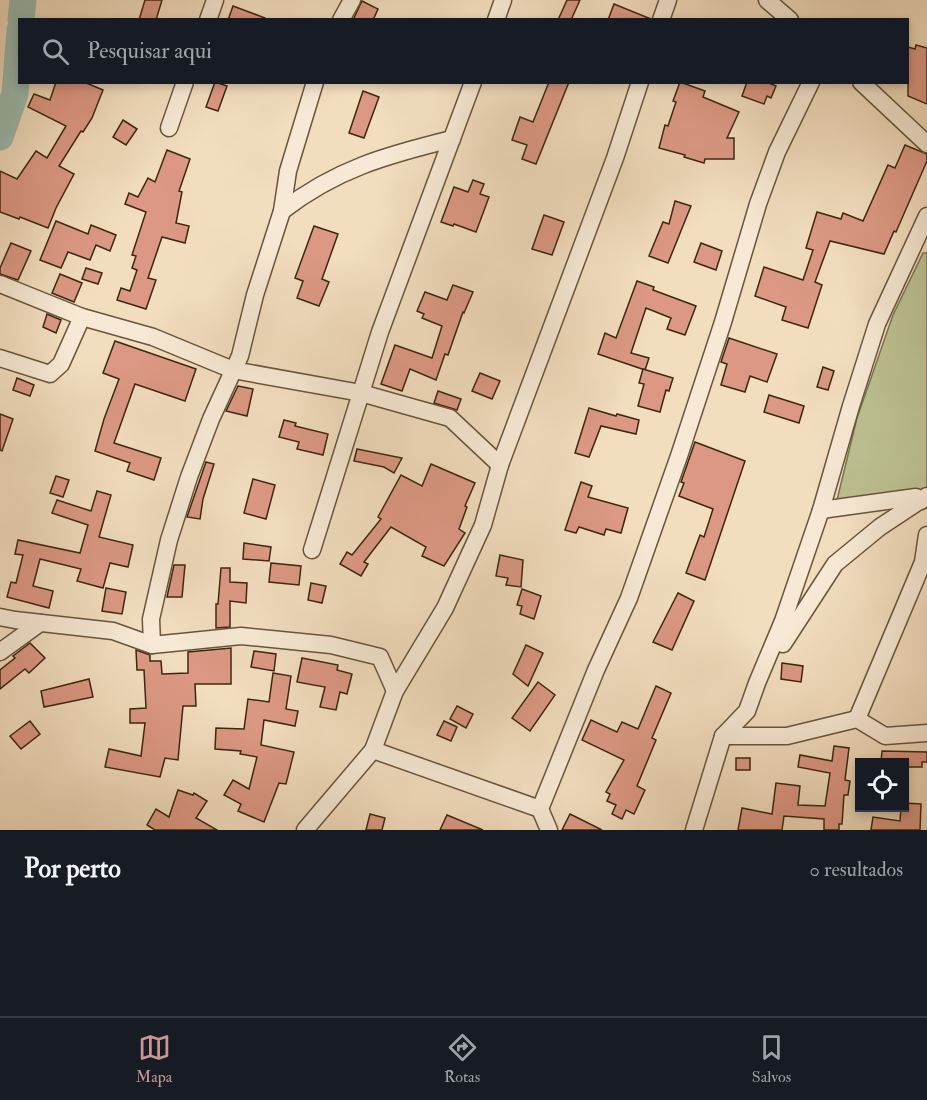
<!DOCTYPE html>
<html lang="pt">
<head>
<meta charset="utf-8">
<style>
	body { margin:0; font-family:"IM FELL Double Pica",serif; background:#242831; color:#f1f3f6 }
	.controls { position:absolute; right:18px; bottom:18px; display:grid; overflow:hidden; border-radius:0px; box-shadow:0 3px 9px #0003 }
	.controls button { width:54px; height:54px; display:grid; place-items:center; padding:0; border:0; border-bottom:2px solid #363941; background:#171b24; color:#f1f3f6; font:30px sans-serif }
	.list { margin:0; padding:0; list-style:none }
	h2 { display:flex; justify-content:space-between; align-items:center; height:78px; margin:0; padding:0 24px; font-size:26px }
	h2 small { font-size:20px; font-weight:400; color:#9ea1a6 }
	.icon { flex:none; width:33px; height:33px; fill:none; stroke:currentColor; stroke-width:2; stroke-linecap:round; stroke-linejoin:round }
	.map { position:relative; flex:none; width:927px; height:830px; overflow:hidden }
	.search { position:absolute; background:#171b24; box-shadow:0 3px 9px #0003; left:18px; right:18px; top:18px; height:66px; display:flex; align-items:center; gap:15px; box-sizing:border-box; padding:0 21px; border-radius:0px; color:#9ea1a6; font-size:22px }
	.sheet { height:186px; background:#171b24 }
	nav { display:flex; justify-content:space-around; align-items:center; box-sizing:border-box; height:84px; border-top:2px solid #363941; background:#171b24; font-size:16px; color:#9ea1a6 }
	nav a { display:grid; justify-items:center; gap:3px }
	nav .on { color:#c59692 }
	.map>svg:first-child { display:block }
	.green { fill:#bcc091; stroke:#7c7450; stroke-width:1.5 }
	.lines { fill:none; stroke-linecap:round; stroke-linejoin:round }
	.river { stroke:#9bbcb2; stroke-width:27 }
	.building { fill:#dc9884; stroke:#3b2810; stroke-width:1.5 }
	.minor-casing { stroke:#69553c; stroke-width:19 }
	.minor { stroke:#f7e9d5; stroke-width:16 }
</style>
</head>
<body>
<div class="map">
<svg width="927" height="830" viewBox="0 0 927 830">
	<rect width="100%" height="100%" fill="#f2ddbf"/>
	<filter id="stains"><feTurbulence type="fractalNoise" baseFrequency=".00333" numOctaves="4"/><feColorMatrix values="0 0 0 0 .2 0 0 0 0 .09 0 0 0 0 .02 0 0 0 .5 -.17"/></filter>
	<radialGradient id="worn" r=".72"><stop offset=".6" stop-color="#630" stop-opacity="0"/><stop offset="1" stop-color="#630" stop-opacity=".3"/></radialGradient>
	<polygon class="green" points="923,253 927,253 927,498 837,500 857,418 893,315"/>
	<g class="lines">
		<g class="river">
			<polyline points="21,20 23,0"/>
			<polyline points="0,137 15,94 20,30"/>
		</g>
	</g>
	<g class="building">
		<polygon points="145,0 162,0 156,20 139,20"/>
		<polygon points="567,0 580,0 571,20 558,20"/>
		<polygon points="362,1 378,9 373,20 353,20"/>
		<polygon points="614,4 651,19 651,20 608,20"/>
		<polygon points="233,6 265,18 265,20 228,20"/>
		<polygon points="916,45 927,48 927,104 908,96 908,47 915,49"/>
		<polygon points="56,82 84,82 103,90 92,118 83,132 81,131 59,166 74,174 56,208 48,228 20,217 19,219 0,212 0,171 17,179 36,151 47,158 66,126 28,107 34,94 50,100"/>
		<polygon points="215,82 227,86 218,111 206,107"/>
		<polygon points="549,82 569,82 536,164 522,159 527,145 512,140 520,117 533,122"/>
		<polygon points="680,82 705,91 703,97 739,112 727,138 734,138 734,159 705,159 704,163 684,157 685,155 659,148 665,125 668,126 676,102 673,101"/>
		<polygon points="747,82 767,82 776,86 771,98 767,96 764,104 742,96"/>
		<polygon points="363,91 379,97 364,138 349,133"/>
		<polygon points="123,120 137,129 126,145 113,137"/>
		<polygon points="905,145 927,154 927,161 896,232 894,231 884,254 830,241 815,282 822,285 808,328 782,320 786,307 755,296 764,267 803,280 813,250 806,248 817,212 841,219 843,213 863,221 888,165 895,168"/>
		<polygon points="167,150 190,159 179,191 182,192 176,223 189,226 185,243 162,237 148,278 156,280 146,309 117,300 121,288 130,291 137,270 132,268 136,256 132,255 146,212 125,204 129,193 138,197 148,178 155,182"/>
		<polygon points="473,180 484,184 480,194 489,197 476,232 454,224 453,226 441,222 454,187 468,192"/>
		<polygon points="675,201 691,206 668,263 649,256 663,222 669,224"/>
		<polygon points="544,215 564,222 552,255 532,249"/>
		<polygon points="56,221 88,234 91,225 116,235 110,251 96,245 90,260 68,252 61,268 40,260"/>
		<polygon points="314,226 338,234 322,279 329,282 319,306 297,298 303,281 295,278"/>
		<polygon points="11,243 31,251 18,280 0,274 0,268"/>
		<polygon points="701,243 722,251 716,270 694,262"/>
		<polygon points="86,268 102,273 98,284 82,279"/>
		<polygon points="60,274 82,283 74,302 52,293"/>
		<polygon points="637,281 654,287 653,290 696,306 685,335 667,329 671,318 646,308 631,353 649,358 645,370 598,354 605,333 616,338"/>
		<polygon points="453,285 473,292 464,313 463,312 448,355 445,354 436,380 410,369 402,391 381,384 395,345 432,358 442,326 422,318 424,314 417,311 425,292 447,300"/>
		<polygon points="47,314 61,320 56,333 43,327"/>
		<polygon points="729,338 777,354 767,382 750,376 745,392 721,385 727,364 721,362"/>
		<polygon points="115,341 196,369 185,401 135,384 114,443 161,458 154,480 127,471 130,463 95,451 104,419 119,379 103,373"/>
		<polygon points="823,367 834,371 828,390 817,387"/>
		<polygon points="643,369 673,378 669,391 666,390 660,412 638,406 644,384 639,383"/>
		<polygon points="480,373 500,381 492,399 472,391"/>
		<polygon points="17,378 34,385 30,396 13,390"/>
		<polygon points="238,386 253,389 247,416 226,411"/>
		<polygon points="438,391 461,399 457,410 434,403"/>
		<polygon points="769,395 804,406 799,423 764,412"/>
		<polygon points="589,408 616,416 617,414 639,420 636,434 601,426 589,457 575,453"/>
		<polygon points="0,414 13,419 2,451 0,450"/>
		<polygon points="284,420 296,423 295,426 328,434 323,455 297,449 299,442 279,437"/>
		<polygon points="695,442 745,461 705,580 686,573 700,535 704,537 713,509 679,496 684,483 681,482"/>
		<polygon points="357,449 402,458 394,473 384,467 354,461"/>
		<polygon points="206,462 214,464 203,499 200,519 187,517"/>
		<polygon points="431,464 475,483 465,506 467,507 459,529 465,533 444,566 422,556 426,547 391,527 364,562 368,564 361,576 340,564 347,552 352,555 381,519 378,517 401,475 422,486"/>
		<polygon points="56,476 69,480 63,497 50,493"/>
		<polygon points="253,479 275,485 266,519 244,513"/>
		<polygon points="581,482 592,486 588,497 628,508 621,533 606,529 604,535 579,527 576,533 565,530"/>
		<polygon points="97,491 111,495 99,537 133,545 128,567 110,563 103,588 77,581 81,569 40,559 33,586 53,591 49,608 7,597 11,582 16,583 23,555 15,554 18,540 80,553 88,525 52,513 57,500 91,511"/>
		<polygon points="244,543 271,547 269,561 243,559"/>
		<polygon points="500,555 523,560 521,587 506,585 508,578 496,576"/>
		<polygon points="271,563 301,566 299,585 269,582"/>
		<polygon points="174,565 185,565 182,597 167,597"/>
		<polygon points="221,568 230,568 230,582 247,583 246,603 230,601 230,627 216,628 216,604 218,604"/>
		<polygon points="311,583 326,586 322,603 308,600"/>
		<polygon points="106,588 126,592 122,614 102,611"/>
		<polygon points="522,589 541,596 534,619 520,614 522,606 517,605"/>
		<polygon points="678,593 694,601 672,650 653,642"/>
		<polygon points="30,643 45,658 29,673 25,669 0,689 0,670 15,658 13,656"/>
		<polygon points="526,645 543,653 528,686 513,674"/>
		<polygon points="231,648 231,684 195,684 196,706 183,706 178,760 165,758 160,777 105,767 109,749 141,756 145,723 130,723 130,709 146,708 144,670 137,670 136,650 150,655 150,661 161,661 162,674 188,673 188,652"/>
		<polygon points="254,651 276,654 274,671 251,667"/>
		<polygon points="302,658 338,665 337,670 352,674 347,694 340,692 336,710 320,707 325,687 297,682"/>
		<polygon points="782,663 803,666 801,682 781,679"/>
		<polygon points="273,673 291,676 286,709 298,711 295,726 264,720 261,745 294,752 286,784 279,783 264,822 238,811 241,804 224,795 233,780 249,789 257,757 240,754 241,751 215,749 216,728 244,729 248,699 269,702"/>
		<polygon points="89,679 93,697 44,707 41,691"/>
		<polygon points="538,682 555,695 530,731 512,718"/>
		<polygon points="656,686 671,693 652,738 656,740 637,786 645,790 634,814 626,810 622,819 612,814 616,805 607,801 610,794 606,792 624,760 582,740 591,720 617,732 622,722 638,729"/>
		<polygon points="457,706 473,714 466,728 450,719"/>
		<polygon points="30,721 40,734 21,749 10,736"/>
		<polygon points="444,721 457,727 451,741 437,735"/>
		<polygon points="834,746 849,748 845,780 850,781 848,795 844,795 842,824 839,824 839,830 824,830 824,819 784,816 782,830 738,830 742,808 772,814 776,783 800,786 798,805 825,806 830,773 798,767 800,755 832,761"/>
		<polygon points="882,751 927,752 927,762 922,762 922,767 906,767 906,762 881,762"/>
		<rect x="736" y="758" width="14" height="12"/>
		<polygon points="178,790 193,795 194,793 207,801 196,818 217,830 155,830 147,825 156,809 169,817"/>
		<polygon points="904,803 921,804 920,830 871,830 873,817 900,821 901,807 904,807"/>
		<polygon points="370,814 385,818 382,830 366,830"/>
		<polygon points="570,814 602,830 562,830"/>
		<polygon points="447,815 483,830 440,830"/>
	</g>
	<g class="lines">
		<defs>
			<g id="minor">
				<polyline points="767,0 790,20"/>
				<polyline points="208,20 215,0"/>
				<polyline points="341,20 352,0"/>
				<polyline points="496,20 503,0"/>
				<polyline points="661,20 668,0"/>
				<polyline points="861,82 927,144"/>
				<polyline points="169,128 185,82"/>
				<path d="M282 211C336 169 387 155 452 139"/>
				<polyline points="0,284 82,317 153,337 233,370 361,393 450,418 500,465"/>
				<polyline points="0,358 50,374 61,364 82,317"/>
				<polyline points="821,510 916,497 921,501"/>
				<polyline points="312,550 380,332 473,82"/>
				<polyline points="0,617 15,620 113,631 152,645 241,636 331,645 380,657 395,691"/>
				<polyline points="783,644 835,564 880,527 927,496"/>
				<polyline points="152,645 151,619 169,540 189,477 211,419 240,356 255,295 282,211 288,171 315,82"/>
				<polyline points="0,652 40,623"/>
				<polyline points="857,719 923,562 927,535"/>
				<polyline points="723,736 787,736 857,719 885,736 927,733"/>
				<polyline points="373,750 540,809 596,670 629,598 679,456 723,322 758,204 777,152 811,82"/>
				<polyline points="540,809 549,830"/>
				<polyline points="305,830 373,750 395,691 445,608 483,525 500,465 615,158 640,82"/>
				<polyline points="694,830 723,736 747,711 757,683 783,621 821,510 851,406 877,324 927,216"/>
			</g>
		</defs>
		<use href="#minor" class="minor-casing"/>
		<use href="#minor" class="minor"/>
	</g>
	<rect width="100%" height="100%" filter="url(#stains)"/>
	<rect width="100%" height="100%" fill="url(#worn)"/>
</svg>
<div class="controls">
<button><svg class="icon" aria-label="locate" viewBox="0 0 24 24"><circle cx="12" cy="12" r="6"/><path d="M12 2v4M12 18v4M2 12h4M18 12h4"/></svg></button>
</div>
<div class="search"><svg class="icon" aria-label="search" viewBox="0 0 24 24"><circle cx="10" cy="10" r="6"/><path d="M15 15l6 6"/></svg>Pesquisar aqui</div>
</div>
<section class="sheet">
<h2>Por perto<small>0 resultados</small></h2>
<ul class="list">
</ul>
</section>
<nav>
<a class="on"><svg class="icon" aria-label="map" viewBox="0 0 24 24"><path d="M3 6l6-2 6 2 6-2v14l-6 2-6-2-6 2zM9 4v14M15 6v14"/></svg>Mapa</a>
<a><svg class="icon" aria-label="directions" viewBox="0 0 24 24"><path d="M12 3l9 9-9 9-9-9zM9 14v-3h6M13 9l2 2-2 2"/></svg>Rotas</a>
<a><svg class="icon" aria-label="saved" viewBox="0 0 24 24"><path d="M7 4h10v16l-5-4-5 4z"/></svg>Salvos</a>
</nav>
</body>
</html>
